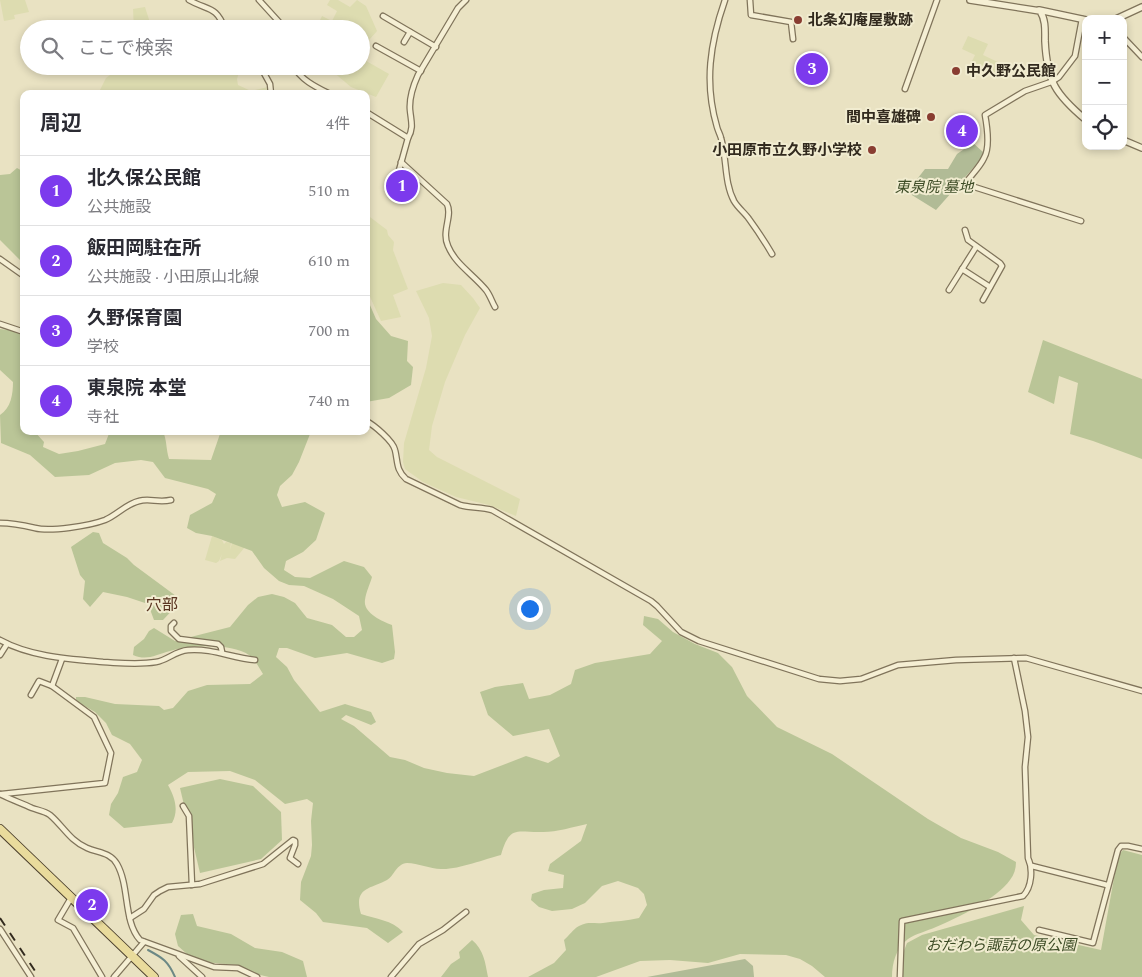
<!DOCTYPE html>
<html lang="ja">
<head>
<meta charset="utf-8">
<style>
	body { margin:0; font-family:Spectral,"Noto Sans JP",serif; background:#f7f7f7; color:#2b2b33 }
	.controls { position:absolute; right:15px; top:15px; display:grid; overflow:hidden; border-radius:10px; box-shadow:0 2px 8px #0003 }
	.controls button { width:45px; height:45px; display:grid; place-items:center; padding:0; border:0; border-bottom:1px solid #e1e1e2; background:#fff; color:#2b2b33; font:25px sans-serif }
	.you { position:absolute; left:529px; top:608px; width:18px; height:18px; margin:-12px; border:4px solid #fff; border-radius:50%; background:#1a73e8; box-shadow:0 0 0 8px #1a73e833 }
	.badge { display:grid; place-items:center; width:32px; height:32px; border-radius:50%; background:#7c3aed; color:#fff; font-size:16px; font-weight:700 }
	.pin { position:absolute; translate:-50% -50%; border:2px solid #fff; box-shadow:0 1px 5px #0006 }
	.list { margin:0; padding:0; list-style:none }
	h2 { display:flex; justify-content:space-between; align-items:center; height:65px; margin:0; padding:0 20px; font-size:21px }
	h2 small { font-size:16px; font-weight:400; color:#7c7c81 }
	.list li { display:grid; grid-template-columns:32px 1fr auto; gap:15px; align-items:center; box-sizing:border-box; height:70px; padding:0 20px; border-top:1px solid #e1e1e2 }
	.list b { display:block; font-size:19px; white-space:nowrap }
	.list p { margin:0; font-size:16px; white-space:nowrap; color:#7c7c81 }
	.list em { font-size:16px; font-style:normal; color:#7c7c81 }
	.icon { flex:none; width:28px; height:28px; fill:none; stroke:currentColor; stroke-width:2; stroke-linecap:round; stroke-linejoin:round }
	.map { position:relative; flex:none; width:1142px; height:977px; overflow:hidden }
	.search { position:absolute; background:#fff; box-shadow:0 2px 8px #0003; left:20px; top:20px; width:350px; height:55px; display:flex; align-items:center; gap:12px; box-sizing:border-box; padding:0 18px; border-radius:28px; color:#7c7c81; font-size:19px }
	.panel { position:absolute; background:#fff; box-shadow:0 2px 8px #0003; left:20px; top:90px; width:350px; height:345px; border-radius:10px }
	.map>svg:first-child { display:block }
	.farmland { fill:#dddcb0 }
	.green { fill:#bac597 }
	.cemetery { fill:#b1bb96 }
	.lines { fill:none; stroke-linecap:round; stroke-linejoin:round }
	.stream { stroke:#6c8885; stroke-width:2 }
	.minor-casing { stroke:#80745b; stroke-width:7 }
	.tertiary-casing { stroke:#80745b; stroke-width:8 }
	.primary-casing { stroke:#4e422f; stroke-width:10 }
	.minor { stroke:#f5efd4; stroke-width:4.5 }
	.tertiary { stroke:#f5efd4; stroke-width:5.5 }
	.primary { stroke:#e9db9c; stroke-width:8 }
	.rail { stroke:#322a1e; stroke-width:2; stroke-dasharray:9 9; stroke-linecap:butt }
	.poi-dot { fill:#893d31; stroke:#f1ecd0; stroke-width:2 }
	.labels { text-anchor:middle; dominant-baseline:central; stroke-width:4; stroke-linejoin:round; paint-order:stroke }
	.poi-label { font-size:15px; font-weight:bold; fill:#322a1e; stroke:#f1ecd0; text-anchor:start }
	.park-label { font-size:15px; font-style:italic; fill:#3d4c26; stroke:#f1ecd0 }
	.neighbourhood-label { font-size:16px; fill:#5a3521; stroke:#f1ecd0 }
</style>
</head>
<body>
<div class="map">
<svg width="1142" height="977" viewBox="0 0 1142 977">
	<rect width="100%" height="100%" fill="#e9e2c2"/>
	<g class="farmland">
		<polygon points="0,0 25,0 29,12 14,15 15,19 4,21"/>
		<polygon points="330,0 338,0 350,7 357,0 366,6 377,31 361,49 361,29 323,29 319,22 322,16 332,21 337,11 327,5"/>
		<polygon points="145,7 152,29 134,29 133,9"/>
		<polygon points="968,36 988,44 983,55 1002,64 996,76 970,65 975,55 962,49"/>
		<polygon points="361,58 389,74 376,97 351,87 332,71 330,66 361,66"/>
		<polygon points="110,66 237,66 240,69 237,79 238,85 251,91 268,87 268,94 98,94 106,78 110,75"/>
		<polygon points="366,214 387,230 388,235 394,242 393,250 408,289 393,295 401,317 381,321 366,288"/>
		<polygon points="443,283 461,285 473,298 480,308 465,335 445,382 432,426 429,450 437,457 520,499 516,516 489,505 456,497 423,482 405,469 403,462 404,443 426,368 432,336 429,318 416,291"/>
		<polygon points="212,536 222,540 224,544 226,542 231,543 230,550 232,543 245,547 235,559 227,558 220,561 222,554 219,561 216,563 205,560"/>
	</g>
	<g class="green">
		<polygon points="17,168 24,172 24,264 0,240 0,175 10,174"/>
		<polygon points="366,296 376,319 391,336 408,341 407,361 413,367 411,385 389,398 366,402"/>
		<path d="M0 329 24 332V431H34L44 442 43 447 59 454 78 451 105 444 110 431H163C167 441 166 449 169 459L211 460 221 431H336L310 434 299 462 292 475 280 486 277 495 282 507 305 502 325 513 316 540 303 552 286 561 284 570 295 577 310 578 344 561 364 567 372 577C370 584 366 592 365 600 363 613 382 621 392 625L395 652 394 659 382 663 347 653 315 658 287 648H279L276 657 287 667 294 680 320 712 345 704 371 712 376 722 371 725 346 715 341 719 354 726 390 757 405 760 424 768 447 773 474 776 526 756 548 763 560 756 549 729 513 736 488 715 480 692 495 687 523 683 529 699 550 695 571 684 575 670 595 663 650 654 662 641 643 625 644 616 658 619 673 632 695 644 718 653 732 667 747 696 777 727 832 754 928 819 961 838 998 852 1016 862C1016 869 1014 875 1010 880 997 899 957 918 936 927 927 931 915 934 908 939 896 948 892 963 892 977H825L812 966 800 959 786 955 740 954 708 963 670 960 640 961 596 977H528L554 963 566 950 564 940C569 936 573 929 579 926 589 921 593 924 603 923 615 921 627 921 639 918L647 905 644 894 638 888 618 881 602 886 585 903 572 909 552 911 539 907 531 900 532 894 544 890 563 888 564 875 548 871 550 864 581 841 587 824C573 827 557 832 543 832 517 833 510 824 501 855 485 859 457 870 441 869 430 869 418 863 407 863 396 864 395 875 387 880 371 889 353 887 361 914 376 919 392 920 403 932L388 943 367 928 323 922 316 913 300 900 301 882 311 856 312 845 311 821 313 803 307 799 285 804 255 780 230 771 188 772 168 785C175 798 179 810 172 823L124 828 109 815 111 804 118 793 123 777 137 772 142 760 130 744 112 735 106 723 95 712 76 701V697H85L115 704 159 706 164 710 173 708 188 691 207 685 250 684 263 674C259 668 255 659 249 655 232 643 189 645 170 651 155 655 147 661 133 655L134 647 144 639 149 631 154 628 175 641 230 627 248 605 258 597 272 594 284 597 295 603 307 618 332 625 346 637H354L362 630 359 616 333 599 304 586 289 585 279 581 264 568 252 551 212 536 196 533 187 528 190 515 212 503 216 494 208 489 165 478 153 462 141 460 115 463 89 475 55 477 30 455 1 443 0 415C11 408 13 394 13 382L0 370Z"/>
		<polygon points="1043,340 1142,379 1142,459 1093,441 1070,434 1078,383 1059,376 1054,404 1028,392"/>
		<polygon points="93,532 99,533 103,543 127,558 134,565 176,596 178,604 163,620 154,620 148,604 127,597 103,592 90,607 83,599 85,581 80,575 71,547"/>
		<polygon points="220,779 253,786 281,812 282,840 261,859 200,873 180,788"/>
		<polygon points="1123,850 1142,855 1142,977 897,977 898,966 907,943 922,935 1024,906 1021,920 1034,935 1101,950 1118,856"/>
		<polygon points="193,914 197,926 231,934 255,948 282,952 303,961 307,977 269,977 256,974 237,965 204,962 187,954 178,946 175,934 181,915"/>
		<path d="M472 940C484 950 485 962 488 977H441L451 964 460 958 459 952Z"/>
	</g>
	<g class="cemetery">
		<polygon points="973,143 983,152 982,158 936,210 907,192 925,169 948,169 957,154"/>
		<polygon points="745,959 753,966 754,977 647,977"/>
	</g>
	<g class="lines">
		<path class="stream" d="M148 950C163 958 168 961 175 977"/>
		<defs>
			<g id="minor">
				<path d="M189 0C208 11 216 5 225 29"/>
				<polyline points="259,0 280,23 281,29"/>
				<path d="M725 0C710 43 704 83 717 127 718 131 720 134 721 138 727 159 724 182 734 201 738 208 745 213 749 219 757 230 765 242 772 254"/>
				<polyline points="750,0 751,15 791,22 793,39"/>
				<polyline points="383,16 436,47"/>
				<polyline points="1123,37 1142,57"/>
				<polyline points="404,42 410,32"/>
				<polyline points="376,46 421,71"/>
				<polyline points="260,66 270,84 271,94"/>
				<path d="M294 66C299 79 318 88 330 94"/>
				<polyline points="905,89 937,0"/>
				<path d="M366 112 408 138C414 128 411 121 410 110 409 98 413 86 418 75L458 8 466 0"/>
				<path d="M401 162 447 204C453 216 441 231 448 246 456 265 473 274 486 290 490 295 492 302 495 307"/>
				<polyline points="388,186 396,181 408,138"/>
				<path d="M1081 221 965 184C971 175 980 167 984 158 990 148 987 126 985 115L1025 91 1051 82 1059 77 1075 56 1082 19"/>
				<polyline points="965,230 968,240 1000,263 1002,266 983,300"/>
				<polyline points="0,259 24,276"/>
				<polyline points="962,269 990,287"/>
				<polyline points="949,290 976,247"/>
				<polyline points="0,324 24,332"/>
				<path d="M366 421C374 425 393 441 395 450 398 462 396 470 406 479L460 505C471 508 481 507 492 510L651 601 657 606 681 632 699 641 819 679 840 681 861 679 898 665 956 660 1026 658 1142 691"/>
				<path d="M0 523C13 523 22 525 35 528 50 532 89 526 105 520 117 515 126 504 139 501 150 498 158 503 171 500"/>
				<polyline points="174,623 171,626 171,631 179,639 218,644 221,647 222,652"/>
				<path d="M0 640C31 657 69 659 103 662 122 663 138 665 156 662 168 660 175 651 188 650 212 648 232 658 255 660"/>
				<polyline points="0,655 7,644"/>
				<polyline points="52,686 62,659"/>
				<path d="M0 794C10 799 21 803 32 808 37 810 45 811 50 815 63 826 70 841 87 848 98 853 110 852 117 864 130 887 123 921 140 940L214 967 238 968 257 977"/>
				<polyline points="2,794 105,783 111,753 94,717 52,686 39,681 31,695"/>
				<polyline points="183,806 189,816 192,885"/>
				<polyline points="1032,866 1107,885"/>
				<polyline points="71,898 58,920 73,928 102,977"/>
				<polyline points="130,918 144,909 154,895 160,891 168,887 200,884 263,864 293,840 295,841 295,845 290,858 298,864"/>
				<polyline points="0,929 31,977"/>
				<polyline points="1039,930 1093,943 1118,850 1121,846 1128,846 1142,849"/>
				<polyline points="179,956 202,977"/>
				<polyline points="114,977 144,942"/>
				<polyline points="391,977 419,944 443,930 466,912"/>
				<path d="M900 977 902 921 1023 896C1032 887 1033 869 1028 858L1025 767 1028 737 1025 711 1014 658"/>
			</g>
			<g id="tertiary">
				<path d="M970 0 1040 11C1046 20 1045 31 1045 41 1047 81 1055 94 1086 120"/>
				<polyline points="1039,10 1086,20"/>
				<polyline points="1116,19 1142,7"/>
				<polyline points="1123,140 1142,148"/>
			</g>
			<polyline id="primary" points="0,829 154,977"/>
		</defs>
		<use href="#minor" class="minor-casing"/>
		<use href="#tertiary" class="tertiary-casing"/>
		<use href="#primary" class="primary-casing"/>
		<use href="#minor" class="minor"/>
		<use href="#tertiary" class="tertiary"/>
		<use href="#primary" class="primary"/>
		<polyline class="rail" points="0,918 39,977"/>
	</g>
	<g class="poi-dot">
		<circle cx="798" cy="20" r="5"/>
		<circle cx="956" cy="71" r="5"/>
		<circle cx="931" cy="117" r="5"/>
		<circle cx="872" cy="150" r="5"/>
	</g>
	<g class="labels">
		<g class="poi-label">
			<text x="808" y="20">北条幻庵屋敷跡</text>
			<text x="966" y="71">中久野公民館</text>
			<text x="921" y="117" text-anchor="end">間中喜雄碑</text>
			<text x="862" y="150" text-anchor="end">小田原市立久野小学校</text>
		</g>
		<g class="park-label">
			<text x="934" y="187">東泉院 墓地</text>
			<text x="1001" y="945">おだわら諏訪の原公園</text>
		</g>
		<g class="neighbourhood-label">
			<text x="162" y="605">穴部</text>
		</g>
	</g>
</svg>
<div class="controls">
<button>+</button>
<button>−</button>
<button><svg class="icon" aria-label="locate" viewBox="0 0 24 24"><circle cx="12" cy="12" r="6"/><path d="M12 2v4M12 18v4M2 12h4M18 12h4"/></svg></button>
</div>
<div class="you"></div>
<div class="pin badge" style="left:402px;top:186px">1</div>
<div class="pin badge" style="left:92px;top:905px">2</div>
<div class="pin badge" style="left:812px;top:69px">3</div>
<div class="pin badge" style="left:962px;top:131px">4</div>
<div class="search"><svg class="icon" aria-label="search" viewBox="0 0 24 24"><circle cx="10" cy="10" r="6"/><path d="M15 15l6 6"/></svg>ここで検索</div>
<section class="panel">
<h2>周辺<small>4件</small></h2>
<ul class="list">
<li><span class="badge">1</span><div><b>北久保公民館</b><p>公共施設</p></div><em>510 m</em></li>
<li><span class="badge">2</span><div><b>飯田岡駐在所</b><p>公共施設 · 小田原山北線</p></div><em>610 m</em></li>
<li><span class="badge">3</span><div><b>久野保育園</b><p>学校</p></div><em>700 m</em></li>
<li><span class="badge">4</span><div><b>東泉院 本堂</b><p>寺社</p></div><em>740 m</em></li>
</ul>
</section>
</div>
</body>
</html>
